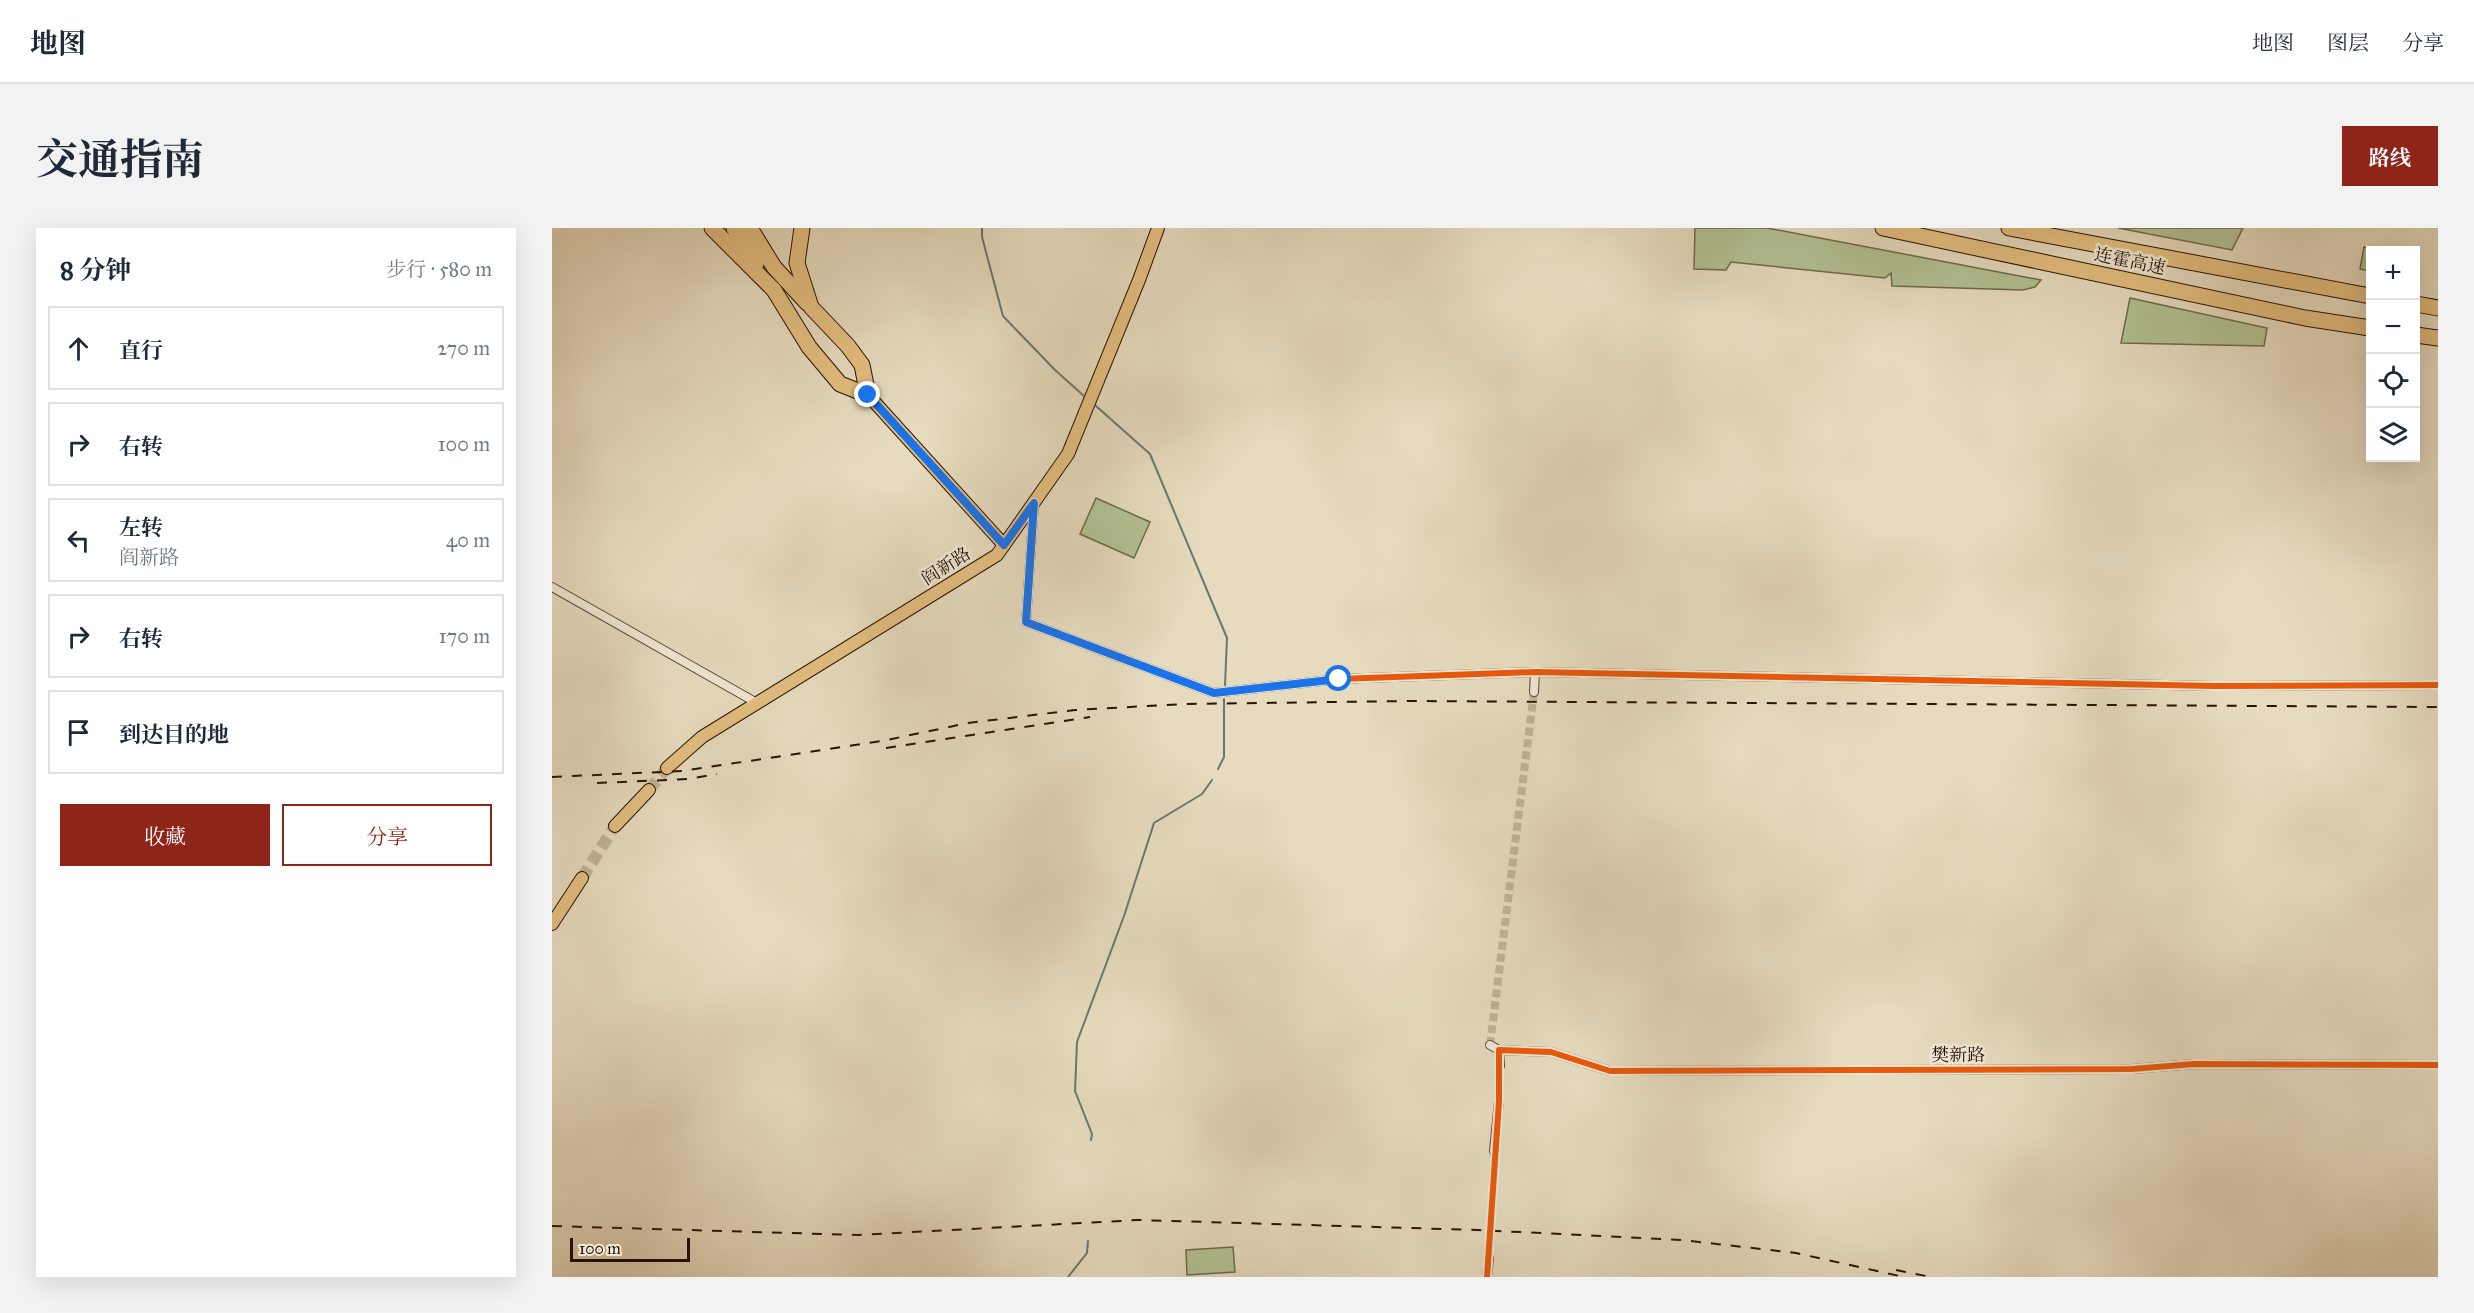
<!DOCTYPE html>
<html lang="zh">
<head>
<meta charset="utf-8">
<style>
	body { margin:0; font-family:"IM FELL Great Primer","Noto Serif SC",serif; background:#f2f2f3; color:#1f2937 }
	.controls { position:absolute; right:18px; top:18px; display:grid; overflow:hidden; border-radius:0px; box-shadow:0 6px 24px #0002 }
	.controls button { width:54px; height:54px; display:grid; place-items:center; padding:0; border:0; border-bottom:2px solid #e0e1e3; background:#fff; color:#1f2937; font:30px sans-serif }
	.scale { position:absolute; left:18px; bottom:15px; width:120px; box-sizing:border-box; padding-left:6px; border:3px solid #291201; border-top:0; font-size:16px; line-height:21px; white-space:nowrap; color:#291201; -webkit-text-stroke:4px #efe8d5; paint-order:stroke }
	.stop { position:absolute; width:18px; height:18px; margin:-14px; border:4px solid #1a73e8; border-radius:50%; background:#fff }
	.stop.end { background:#1a73e8; border-color:#fff; box-shadow:0 2px 6px #0008 }
	.list { margin:0; padding:0; list-style:none }
	h2 { display:flex; justify-content:space-between; align-items:center; height:78px; margin:0; padding:0 24px; font-size:26px }
	h2 small { font-size:20px; font-weight:400; color:#747a83 }
	.list li { display:grid; grid-template-columns:39px 1fr auto; gap:18px; align-items:center; box-sizing:border-box; height:84px; margin:0 12px 12px; padding:0 12px; border:2px solid #e0e1e3; border-radius:0px }
	.list b { display:block; font-size:22px; white-space:nowrap }
	.list p { margin:0; font-size:20px; white-space:nowrap; color:#747a83 }
	.list em { font-size:20px; font-style:normal; color:#747a83 }
	.actions { display:flex; gap:12px; padding:18px 24px }
	.actions a { flex:1; padding:14px 0; border:2px solid #8f2418; border-radius:0px; text-align:center; font-size:21px; color:#8f2418 }
	.actions .main { background:#8f2418; color:#fff }
	.icon { flex:none; width:33px; height:33px; fill:none; stroke:currentColor; stroke-width:2; stroke-linecap:round; stroke-linejoin:round }
	.map { position:relative; flex:none; width:1886px; height:1049px; overflow:hidden; border-radius:0px }
	header { display:flex; align-items:center; gap:36px; box-sizing:border-box; height:84px; padding:0 30px; background:#fff; border-bottom:2px solid #e0e1e3 }
	header strong { font-size:28px }
	nav { display:flex; gap:33px; margin-inline-start:auto; font-size:21px }
	.intro { display:flex; align-items:center; justify-content:space-between; box-sizing:border-box; height:144px; padding:0 36px }
	h1 { margin:0; font-size:42px }
	.button { padding:15px 27px; border-radius:0px; background:#8f2418; color:#fff; font-size:21px; font-weight:700 }
	main { display:flex; gap:36px; padding:0 36px }
	aside { flex:1; background:#fff; border-radius:0px; box-shadow:0 6px 24px #0002 }
	.map>svg:first-child { display:block }
	.green { fill:#b2c194; stroke:#6e6a4a; stroke-width:1.5 }
	.lines { fill:none; stroke-linecap:round; stroke-linejoin:round }
	.stream { stroke:#6b776e; stroke-width:2 }
	.street-tunnel { stroke:#c0b399; stroke-width:8; stroke-dasharray:8 4; stroke-linecap:butt }
	.primary-tunnel { stroke:#c0b399; stroke-width:12; stroke-dasharray:12 6; stroke-linecap:butt }
	.street-casing { stroke:#584430; stroke-width:10 }
	.primary-casing { stroke:#291201; stroke-width:14 }
	.highway-casing { stroke:#291201; stroke-width:17 }
	.street { stroke:#efe8d5; stroke-width:8 }
	.primary { stroke:#e3be80; stroke-width:12 }
	.highway { stroke:#e3be80; stroke-width:15 }
	.rail { stroke:#291201; stroke-width:2; stroke-dasharray:10 10; stroke-linecap:butt }
	.cycleway-casing { stroke:#efe8d5; stroke-width:10 }
	.cycleway { stroke:#e8590c; stroke-width:6 }
	.route { stroke:#1a73e8; stroke-width:8 }
	.labels { text-anchor:middle; dominant-baseline:central; stroke-width:5; stroke-linejoin:round; paint-order:stroke }
	.street-label { font-size:18px; fill:#291201; stroke:#efe8d5 }
</style>
</head>
<body>
<header>
<strong>地图</strong>
<nav><a>地图</a><a>图层</a><a>分享</a></nav>
</header>
<div class="intro"><h1>交通指南</h1><a class="button">路线</a></div>
<main>
<aside>
<h2>8 分钟<small>步行 · 580 m</small></h2>
<ul class="list">
<li><svg class="icon" aria-label="ahead" viewBox="0 0 24 24"><path d="M12 20V5M6 11l6-6 6 6"/></svg><div><b>直行</b></div><em>270 m</em></li>
<li><svg class="icon" aria-label="right" viewBox="0 0 24 24"><path d="M7 20v-9h11M14 6l5 5-5 5"/></svg><div><b>右转</b></div><em>100 m</em></li>
<li><svg class="icon" aria-label="left" viewBox="0 0 24 24"><path d="M17 20v-9H6M10 6l-5 5 5 5"/></svg><div><b>左转</b><p>阎新路</p></div><em>40 m</em></li>
<li><svg class="icon" aria-label="right" viewBox="0 0 24 24"><path d="M7 20v-9h11M14 6l5 5-5 5"/></svg><div><b>右转</b></div><em>170 m</em></li>
<li><svg class="icon" aria-label="arrive" viewBox="0 0 24 24"><path d="M6 21V4h12l-3 4 3 4H6"/></svg><div><b>到达目的地</b></div></li>
</ul>
<div class="actions"><a class="main">收藏</a><a>分享</a></div>
</aside>
<div class="map">
<svg width="1886" height="1049" viewBox="0 0 1886 1049">
	<rect width="100%" height="100%" fill="#e6dbbf"/>
	<filter id="stains"><feTurbulence type="fractalNoise" baseFrequency=".00333" numOctaves="4"/><feColorMatrix values="0 0 0 0 .2 0 0 0 0 .09 0 0 0 0 .02 0 0 0 .5 -.17"/></filter>
	<radialGradient id="worn" r=".72"><stop offset=".6" stop-color="#630" stop-opacity="0"/><stop offset="1" stop-color="#630" stop-opacity=".3"/></radialGradient>
	<g class="green">
		<polygon points="1143,0 1215,0 1489,52 1483,59 1471,62 1340,58 1339,45 1333,50 1179,34 1174,42 1142,41"/>
		<polygon points="1566,0 1691,0 1680,22"/>
		<polygon points="1812,19 1846,22 1818,22 1818,43 1808,41"/>
		<polygon points="1578,70 1715,100 1712,118 1569,115"/>
		<polygon points="544,270 598,294 582,330 528,306"/>
		<polygon points="681,1019 683,1044 635,1047 634,1022"/>
	</g>
	<g class="lines">
		<g class="stream">
			<polyline points="430,0 430,9 451,88 503,142 532,168"/>
			<polyline points="544,178 598,226 675,410 673,457"/>
			<polyline points="666,541 672,529 672,471"/>
			<polyline points="539,912 540,906 523,863 525,814 572,688 602,595 650,566 660,552"/>
			<polyline points="516,1049 535,1025 536,1013"/>
		</g>
		<g class="street-tunnel">
			<polyline points="938,817 982,464"/>
			<polyline points="947,873 948,838"/>
			<polyline points="937,1030 942,923"/>
		</g>
		<g class="primary-tunnel">
			<polyline points="97,562 115,540"/>
			<polyline points="30,650 63,598"/>
		</g>
		<defs>
			<g id="street">
				<polyline points="482,275 474,394 662,465 787,451 983,444 1661,458 1886,457"/>
				<polyline points="0,359 205,475"/>
				<polyline points="982,464 983,444"/>
				<polyline points="938,817 947,822"/>
				<polyline points="948,838 947,822 999,824 1058,843 1580,841 1642,836 1886,837"/>
				<polyline points="942,923 947,873"/>
				<polyline points="935,1049 937,1030"/>
			</g>
			<g id="primary">
				<polyline points="316,167 452,317"/>
				<polyline points="115,540 150,509 445,327 516,226 587,52 606,0"/>
				<polyline points="63,598 97,562"/>
				<polyline points="0,696 30,650"/>
			</g>
			<g id="highway">
				<polyline points="160,0 222,62 257,119 288,156 316,167 310,137 296,118 259,79 245,35 250,0"/>
				<polyline points="182,0 204,36"/>
				<polyline points="198,0 222,39 255,75"/>
				<polyline points="1331,0 1753,90 1818,100"/>
				<polyline points="1457,0 1818,68"/>
				<polyline points="1864,76 1886,80"/>
				<polyline points="1864,107 1886,110"/>
			</g>
		</defs>
		<use href="#street" class="street-casing"/>
		<use href="#primary" class="primary-casing"/>
		<use href="#highway" class="highway-casing"/>
		<use href="#street" class="street"/>
		<use href="#primary" class="primary"/>
		<use href="#highway" class="highway"/>
		<g class="rail">
			<polyline points="334,520 538,489"/>
			<polyline points="0,549 130,543 330,513 416,495 523,482 632,476 859,473 1886,479"/>
			<polyline points="45,555 137,551 165,546"/>
			<polyline points="0,998 306,1007 586,992 926,1002 1130,1012 1244,1025 1352,1049"/>
			<polyline points="1344,1042 1379,1049"/>
		</g>
		<defs>
			<g id="cycleway">
				<polyline points="482,275 474,394 662,465 787,451 983,444 1661,458 1886,457"/>
				<polyline points="935,1049 947,873 947,822 999,824 1058,843 1580,841 1642,836 1886,837"/>
			</g>
		</defs>
		<use href="#cycleway" class="cycleway-casing"/>
		<use href="#cycleway" class="cycleway"/>
	</g>
	<g class="lines">
		<polyline class="route" points="316,167 452,317 482,275 474,394 662,465 787,451"/>
	</g>
	<g class="labels">
		<g class="street-label">
			<text transform="translate(1578 33) rotate(12)">连霍高速</text>
			<text transform="translate(394 338) rotate(-32)">阎新路</text>
			<text x="1406" y="827">樊新路</text>
		</g>
	</g>
	<rect width="100%" height="100%" filter="url(#stains)"/>
	<rect width="100%" height="100%" fill="url(#worn)"/>
</svg>
<div class="controls">
<button>+</button>
<button>−</button>
<button><svg class="icon" aria-label="locate" viewBox="0 0 24 24"><circle cx="12" cy="12" r="6"/><path d="M12 2v4M12 18v4M2 12h4M18 12h4"/></svg></button>
<button><svg class="icon" aria-label="layers" viewBox="0 0 24 24"><path d="M12 4l9 5-9 5-9-5zM3 14l9 5 9-5"/></svg></button>
</div>
<div class="scale">100 m</div>
<div class="stop" style="left:787px;top:451px"></div>
<div class="stop end" style="left:316px;top:167px"></div>
</div>
</main>
</body>
</html>
